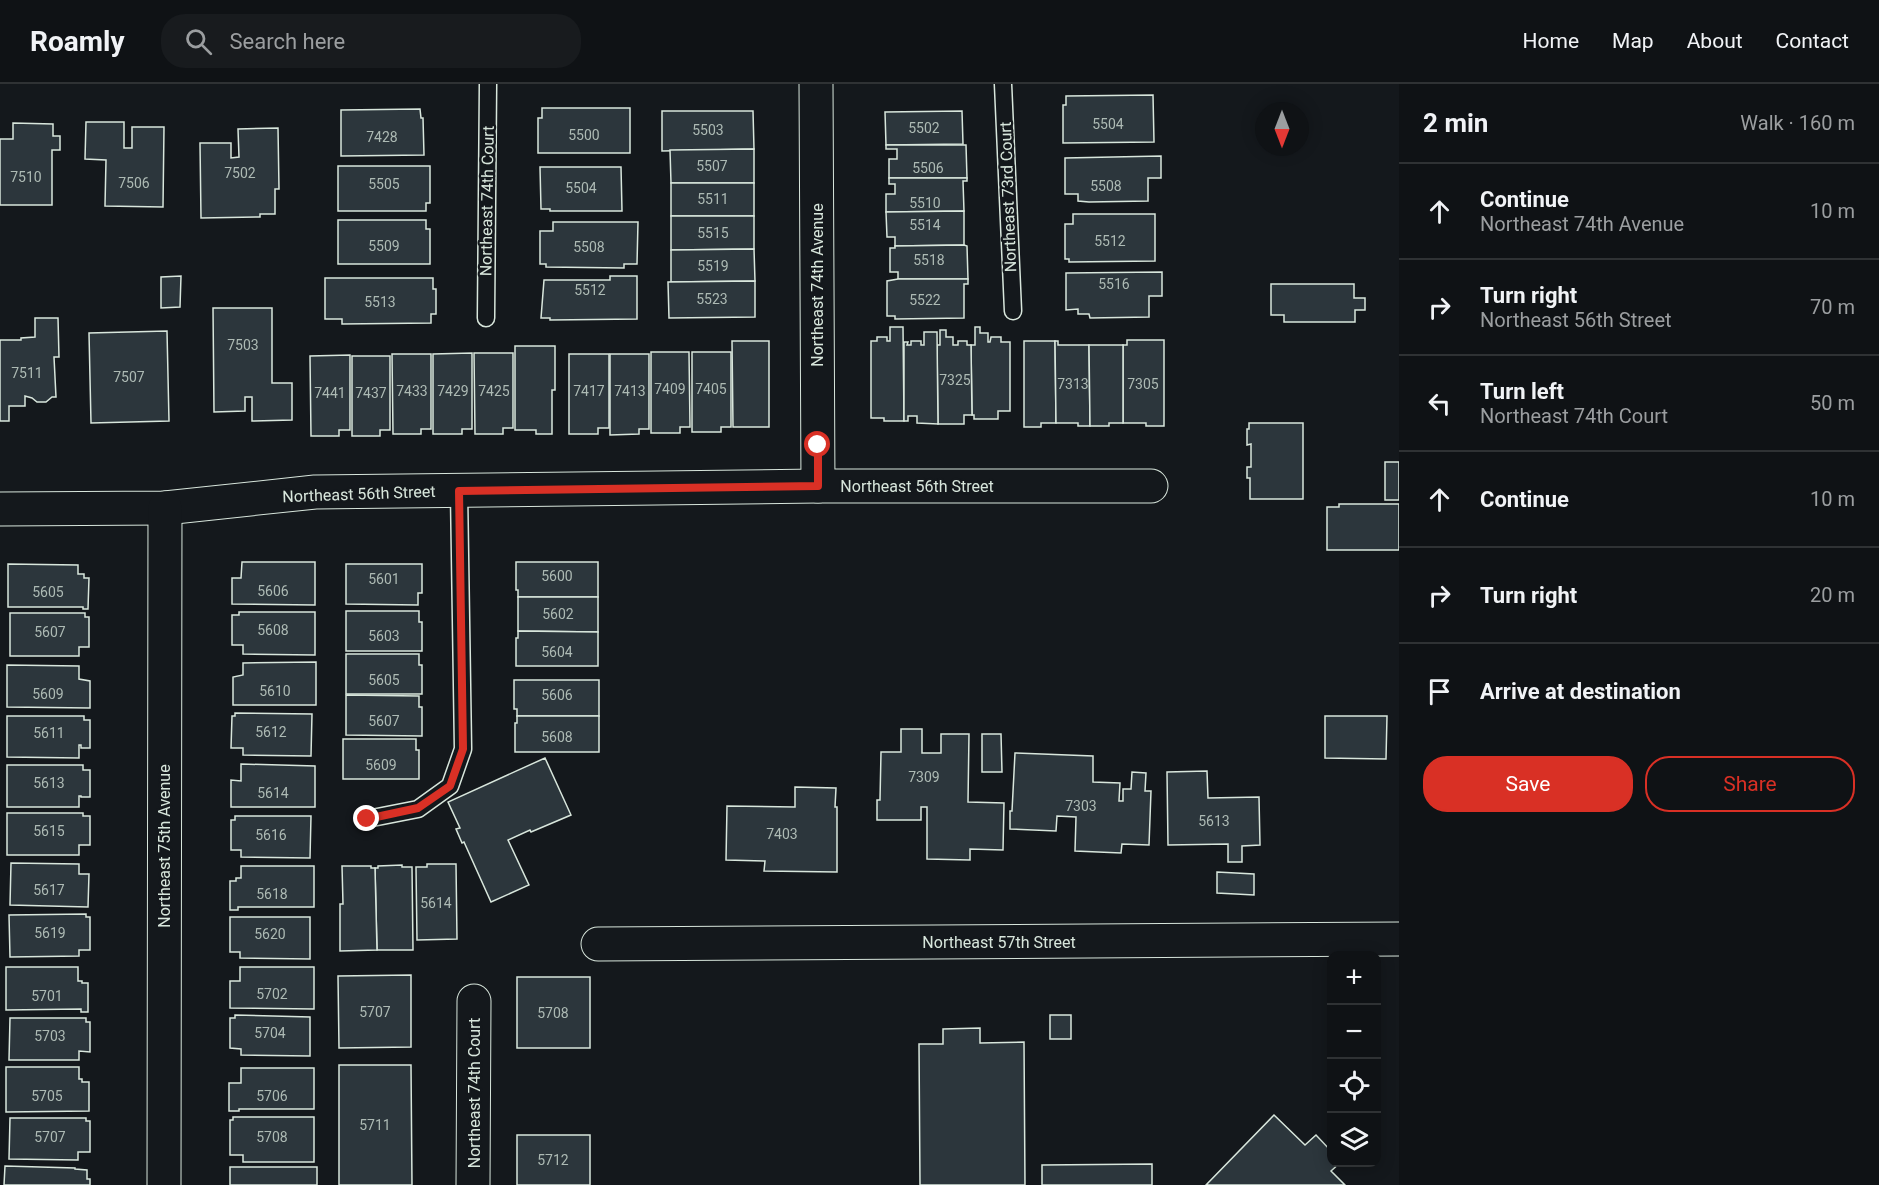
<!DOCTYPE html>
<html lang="en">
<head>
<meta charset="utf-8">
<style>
	body { margin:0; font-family:Roboto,sans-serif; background:#181b1e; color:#f1f3f6 }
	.controls { position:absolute; right:18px; bottom:18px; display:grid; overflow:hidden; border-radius:12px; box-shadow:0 3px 15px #0003 }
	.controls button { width:54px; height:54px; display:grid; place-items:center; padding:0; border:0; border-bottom:2px solid #2f3234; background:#0f1215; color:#f1f3f6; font:30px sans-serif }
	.compass { position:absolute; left:1255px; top:18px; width:54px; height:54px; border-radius:50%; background:#0f1215; box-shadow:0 3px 15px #0003; rotate:180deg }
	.stop { position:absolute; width:18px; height:18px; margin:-14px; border:4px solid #d93025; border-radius:50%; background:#fff }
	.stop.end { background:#d93025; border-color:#fff; box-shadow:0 2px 6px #0008 }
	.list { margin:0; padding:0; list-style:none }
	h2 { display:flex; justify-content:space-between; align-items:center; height:78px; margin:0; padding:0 24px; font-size:26px }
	h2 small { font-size:20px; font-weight:400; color:#9b9ea0 }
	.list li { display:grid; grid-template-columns:39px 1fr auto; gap:18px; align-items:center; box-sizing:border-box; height:96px; padding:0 24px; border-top:2px solid #2f3234 }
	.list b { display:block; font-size:22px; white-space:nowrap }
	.list p { margin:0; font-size:20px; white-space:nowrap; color:#9b9ea0 }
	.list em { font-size:20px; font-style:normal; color:#9b9ea0 }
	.actions { display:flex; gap:12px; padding:18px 24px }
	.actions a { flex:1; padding:14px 0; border:2px solid #d93025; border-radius:24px; text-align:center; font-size:21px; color:#d93025 }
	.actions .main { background:#d93025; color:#fff }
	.icon { flex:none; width:33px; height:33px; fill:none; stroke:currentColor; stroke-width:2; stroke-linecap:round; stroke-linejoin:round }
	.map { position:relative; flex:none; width:1399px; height:1101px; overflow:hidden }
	header { display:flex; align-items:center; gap:36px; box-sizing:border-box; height:84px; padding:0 30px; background:#0f1215; border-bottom:2px solid #2f3234 }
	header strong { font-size:28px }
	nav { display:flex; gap:33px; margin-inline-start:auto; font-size:21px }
	.search { width:420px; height:54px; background:#181b1e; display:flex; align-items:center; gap:15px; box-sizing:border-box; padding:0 21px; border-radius:24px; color:#9b9ea0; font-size:22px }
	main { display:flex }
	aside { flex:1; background:#0f1215 }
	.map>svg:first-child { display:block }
	.building { fill:#2c363c; stroke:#d8e6dc; stroke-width:1.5 }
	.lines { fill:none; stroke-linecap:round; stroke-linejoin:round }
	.service-casing { stroke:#d8e6dc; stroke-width:19 }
	.minor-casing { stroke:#d8e6dc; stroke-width:35 }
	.service { stroke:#14181c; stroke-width:16 }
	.minor { stroke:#14181c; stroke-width:33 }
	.route { stroke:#d93025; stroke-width:8 }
	.labels { text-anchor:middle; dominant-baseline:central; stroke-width:4.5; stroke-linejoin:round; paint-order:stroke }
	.number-label { font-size:14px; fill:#adbab4 }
	.street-label { font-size:16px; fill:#d8e6dc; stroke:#14181c }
</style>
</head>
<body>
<header>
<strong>Roamly</strong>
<div class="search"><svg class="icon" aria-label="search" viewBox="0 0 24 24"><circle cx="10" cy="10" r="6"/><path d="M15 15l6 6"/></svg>Search here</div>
<nav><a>Home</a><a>Map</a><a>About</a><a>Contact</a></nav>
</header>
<main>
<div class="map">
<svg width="1399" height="1101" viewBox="0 0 1399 1101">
	<rect width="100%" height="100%" fill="#14181c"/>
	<g class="building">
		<polygon points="1153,11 1154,58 1063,59 1063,21 1066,21 1066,12"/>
		<polygon points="542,24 630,24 630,69 538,69 538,34 542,34"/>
		<polygon points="420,25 421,34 423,34 424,71 341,72 341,26"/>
		<polygon points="662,27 753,27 754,65 662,67"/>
		<polygon points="962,27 963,60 886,61 885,28"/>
		<polygon points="86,38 124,38 124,64 132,64 132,43 164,43 163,123 105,122 106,76 85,75"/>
		<polygon points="13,39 53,40 53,52 60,52 60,66 52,66 52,121 0,121 0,55 13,55"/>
		<polygon points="278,44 279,105 275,105 275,130 260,130 260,133 201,134 200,59 231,59 231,74 239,73 238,45"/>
		<polygon points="886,61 966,61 967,94 889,94 889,75 897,75 897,65 886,65"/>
		<polygon points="754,65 754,99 671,99 670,66"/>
		<polygon points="1161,72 1161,94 1148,94 1148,117 1089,118 1078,117 1078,110 1065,110 1065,74"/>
		<polygon points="338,82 430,82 430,119 426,119 426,127 338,127"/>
		<polygon points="540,83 621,83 622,127 550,127 550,125 541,125"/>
		<polygon points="889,94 967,94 967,97 963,97 964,127 886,128 886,110 895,110 895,100 889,100"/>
		<rect x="671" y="99" width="83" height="33"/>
		<polygon points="964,127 964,161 895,162 895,153 887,153 886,128"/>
		<polygon points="1073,130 1155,130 1155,177 1069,178 1069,175 1065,175 1065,140 1073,140"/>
		<polygon points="671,132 754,132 754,165 671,166"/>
		<polygon points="338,136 426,136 426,145 430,145 430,180 338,180"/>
		<polygon points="553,138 638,138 637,180 624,180 624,184 546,183 546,180 540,180 540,147 553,147"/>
		<polygon points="964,161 967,162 968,195 898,195 898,188 890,188 890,164 895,164 895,162"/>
		<polygon points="754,165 755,197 671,198 671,166"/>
		<polygon points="1162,188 1162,212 1149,212 1149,233 1090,234 1089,230 1078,230 1078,225 1066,226 1066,189"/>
		<polygon points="181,192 180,223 161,224 161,193"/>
		<polygon points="610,192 637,192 637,235 550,236 550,234 541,234 544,196 610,196"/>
		<polygon points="325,194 433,194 433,205 436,205 436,230 431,230 431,239 342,240 342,235 325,235"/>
		<polygon points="898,195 968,195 968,200 964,200 964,234 895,235 895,232 887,232 887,197"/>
		<polygon points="755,197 755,233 669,234 668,198"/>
		<polygon points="1271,200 1354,200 1354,214 1365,214 1365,226 1355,226 1355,238 1284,238 1284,231 1271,231"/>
		<polygon points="213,224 272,224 272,299 292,299 292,336 252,337 252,313 245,313 245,327 214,328"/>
		<polygon points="35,234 58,234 59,273 54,273 56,313 52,313 46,318 37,318 32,314 25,312 25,322 9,322 9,337 0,337 0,256 21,256 21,254 35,253"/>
		<polygon points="890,243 903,243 904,337 884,337 884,334 871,334 871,257 877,257 877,253 887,253 887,257 890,257"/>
		<polygon points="975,243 980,243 980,249 988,249 988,258 990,258 991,253 1001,253 1001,258 1010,258 1010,327 998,327 998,335 974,335 974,331 972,331 971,261 975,261"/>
		<polygon points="940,246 946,246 946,253 953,253 953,261 958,261 958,257 967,257 967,261 971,261 972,331 964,331 964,340 938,340 937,261 940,261"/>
		<polygon points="167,247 169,337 91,339 89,249"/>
		<polygon points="924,248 937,248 938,340 917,339 917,332 908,332 908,337 904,337 904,258 908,258 907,261 911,261 911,257 921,257 921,261 924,261"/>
		<polygon points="1127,256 1164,256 1164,342 1146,342 1146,339 1123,339 1123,261 1127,261"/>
		<polygon points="732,257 769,257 769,343 733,343"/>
		<polygon points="1024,257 1055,257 1056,339 1041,339 1041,343 1024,343"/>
		<polygon points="1055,257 1058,257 1058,261 1089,261 1090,342 1078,342 1078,339 1056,339"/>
		<polygon points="1089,261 1123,261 1123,339 1109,339 1109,342 1090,342"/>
		<polygon points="515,262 555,262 555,306 552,306 552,350 536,350 536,346 515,346"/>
		<polygon points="651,268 689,268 690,343 680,343 680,349 651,349"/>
		<polygon points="692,268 731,268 731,343 721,343 721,348 692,348"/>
		<polygon points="472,269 472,345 462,345 462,350 433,350 433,270"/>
		<polygon points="474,269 513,269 513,344 503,344 503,350 475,350"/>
		<polygon points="392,270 431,270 431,345 421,345 421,350 393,350"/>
		<polygon points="569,270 609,270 609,344 598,344 598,350 569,350"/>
		<polygon points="610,270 649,270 649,345 639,345 639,350 610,351"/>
		<polygon points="350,271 350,346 339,346 339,352 311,352 310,272"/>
		<polygon points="352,272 390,272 390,346 380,346 380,352 352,352"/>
		<polygon points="1249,339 1303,339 1303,415 1250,415 1250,394 1247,394 1247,383 1251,383 1251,360 1247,361 1247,345 1249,345"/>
		<rect x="1385" y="378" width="14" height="38"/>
		<polygon points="1339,420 1399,420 1399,466 1327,466 1327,423 1339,423"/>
		<polygon points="242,478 315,478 315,521 232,520 232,494 241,494"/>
		<polygon points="516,478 598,478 598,513 518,513 518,506 516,506"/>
		<polygon points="8,480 78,481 78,490 84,490 84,494 89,494 88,525 83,525 83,523 8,523"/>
		<polygon points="346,480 422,480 422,509 418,509 418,521 346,520"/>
		<polygon points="518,513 598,513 598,548 518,547"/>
		<polygon points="346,527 419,527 419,538 422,538 422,567 346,567"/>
		<polygon points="239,528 315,528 315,571 243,570 243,561 232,561 232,531 239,531"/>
		<polygon points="10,529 85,529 85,533 89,533 89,563 79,563 79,572 10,572"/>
		<polygon points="518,547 598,548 598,582 516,582 516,554 518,554"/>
		<polygon points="346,570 419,570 419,581 422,581 422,610 346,610"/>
		<polygon points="316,578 316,621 233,621 233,593 243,591 243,579"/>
		<polygon points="7,581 79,582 79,595 90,597 90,624 7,623"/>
		<polygon points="514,596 599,596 599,632 517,632 517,625 514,625"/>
		<polygon points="346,611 419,612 419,623 422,623 422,652 346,651"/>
		<polygon points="235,629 312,630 311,672 243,671 243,664 231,664 232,632 235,632"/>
		<polygon points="7,632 84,632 84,636 90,636 90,664 81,664 81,661 79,661 79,674 7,673"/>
		<polygon points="517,632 599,632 599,668 515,668 515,639 517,639"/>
		<polygon points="1325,632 1387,632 1386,675 1325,674"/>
		<polygon points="901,645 922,645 922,669 941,669 941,650 969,650 968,718 1004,719 1003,766 970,765 970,776 927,775 927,723 921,723 921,736 877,736 877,716 880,716 881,668 901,668"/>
		<polygon points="982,650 1001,650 1002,688 982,688"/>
		<polygon points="343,655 416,655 416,666 419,666 419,695 343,695"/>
		<polygon points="1015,669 1093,672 1093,698 1120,699 1119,717 1123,717 1123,705 1131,705 1132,688 1146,689 1145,707 1151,707 1149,761 1122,760 1121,769 1075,767 1076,733 1057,732 1056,747 1010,745 1010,727 1012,727"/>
		<polygon points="545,674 571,731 531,748 530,746 508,756 529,801 491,818 464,758 462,759 456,745 460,744 448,718"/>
		<polygon points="241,680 315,682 315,723 231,723 231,696 241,697"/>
		<polygon points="7,681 83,681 83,686 90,686 90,713 81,713 81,712 79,712 79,723 7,723"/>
		<polygon points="1207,687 1208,714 1259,713 1260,761 1242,762 1242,778 1228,778 1228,760 1168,761 1167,688"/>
		<polygon points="795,703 836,704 835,723 837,723 837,788 764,787 765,777 726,776 727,722 795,723"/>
		<polygon points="7,729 83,729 83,732 90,732 90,761 79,761 79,771 7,771"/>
		<polygon points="235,732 311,732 310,774 241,773 241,766 231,766 231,736 235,736"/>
		<polygon points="11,779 79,780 79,790 89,790 88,823 10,821"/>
		<polygon points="427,780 456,780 457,855 417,856 416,783 427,783"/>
		<polygon points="402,781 402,783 412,783 413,866 377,866 375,784 378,784 378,782"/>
		<polygon points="241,782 314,782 314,823 238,823 238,826 230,826 230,797 236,797 236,794 241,794"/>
		<polygon points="342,782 371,782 371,784 375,784 377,866 340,867 340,820 343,820"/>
		<polygon points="1217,788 1254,790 1254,811 1217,809"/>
		<polygon points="86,830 86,833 90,833 90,866 79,866 79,872 10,873 9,831"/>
		<polygon points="230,833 310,833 310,875 240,874 240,868 230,868"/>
		<polygon points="6,883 78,883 78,897 82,897 82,899 88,899 88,928 81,928 81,925 6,926"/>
		<polygon points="240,883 314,883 314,925 230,924 230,897 240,897"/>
		<polygon points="411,891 411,963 339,964 338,892"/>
		<rect x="517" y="893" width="73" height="71"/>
		<polygon points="235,931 310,933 310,972 241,971 241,965 230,964 230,934 235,934"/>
		<rect x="1050" y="931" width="21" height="24"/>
		<polygon points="10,934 86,934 86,938 90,938 90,968 79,967 79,976 9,976"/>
		<polygon points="980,944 980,959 1024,958 1025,1101 920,1101 919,960 943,960 943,945"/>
		<polygon points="339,981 411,981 412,1101 339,1101"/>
		<polygon points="6,983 79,983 79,995 82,995 82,998 89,998 89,1027 6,1028"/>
		<polygon points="241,984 314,984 314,1025 239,1025 239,1027 229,1027 229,999 241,999"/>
		<polygon points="1274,1031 1305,1061 1316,1051 1332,1068 1332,1078 1341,1078 1331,1087 1345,1101 1206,1101"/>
		<polygon points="233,1033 314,1033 314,1078 243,1078 243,1071 230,1071 230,1036 233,1036"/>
		<polygon points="10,1034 86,1034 86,1037 90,1037 90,1068 78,1068 78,1076 9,1075"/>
		<rect x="517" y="1051" width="73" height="50"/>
		<polygon points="1152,1080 1152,1101 1042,1101 1042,1081"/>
		<polygon points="5,1082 75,1084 75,1085 87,1086 87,1095 90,1095 90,1101 4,1101"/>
		<rect x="230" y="1083" width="87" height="18"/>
	</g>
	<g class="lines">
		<defs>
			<g id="service">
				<polyline points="1003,0 1013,227"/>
				<polyline points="486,234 488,0"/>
				<polyline points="367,735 418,725 450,702 463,665 459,407"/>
			</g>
			<g id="minor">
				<polyline points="816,0 818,402"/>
				<polyline points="0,425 165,424 315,408 818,402 1151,402"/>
				<polyline points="598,860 1399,855"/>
				<polyline points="164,1101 165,424"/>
				<polyline points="473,1101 474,917"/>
			</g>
		</defs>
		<use href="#service" class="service-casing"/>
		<use href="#minor" class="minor-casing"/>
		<use href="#service" class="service"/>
		<use href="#minor" class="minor"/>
	</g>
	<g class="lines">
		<polyline class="route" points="367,735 418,724 450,702 463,665 459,407 818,402 818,361"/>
	</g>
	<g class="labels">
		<g class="number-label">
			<text x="1108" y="40">5504</text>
			<text x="924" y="44">5502</text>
			<text x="708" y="46">5503</text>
			<text x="584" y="51">5500</text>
			<text x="382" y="53">7428</text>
			<text x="712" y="82">5507</text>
			<text x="928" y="84">5506</text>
			<text x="240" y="89">7502</text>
			<text x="26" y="93">7510</text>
			<text x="134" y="99">7506</text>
			<text x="384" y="100">5505</text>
			<text x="1106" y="102">5508</text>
			<text x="581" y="104">5504</text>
			<text x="713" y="115">5511</text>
			<text x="925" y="119">5510</text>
			<text x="925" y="141">5514</text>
			<text x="713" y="149">5515</text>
			<text x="1110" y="157">5512</text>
			<text x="384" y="162">5509</text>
			<text x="589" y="163">5508</text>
			<text x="929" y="176">5518</text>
			<text x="713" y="182">5519</text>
			<text x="1114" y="200">5516</text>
			<text x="590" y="206">5512</text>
			<text x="712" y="215">5523</text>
			<text x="925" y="216">5522</text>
			<text x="380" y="218">5513</text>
			<text x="243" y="261">7503</text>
			<text x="27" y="289">7511</text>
			<text x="129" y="293">7507</text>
			<text x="955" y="296">7325</text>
			<text x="1073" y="300">7313</text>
			<text x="1143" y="300">7305</text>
			<text x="670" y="305">7409</text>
			<text x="711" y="305">7405</text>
			<text x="412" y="307">7433</text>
			<text x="453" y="307">7429</text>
			<text x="494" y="307">7425</text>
			<text x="589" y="307">7417</text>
			<text x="630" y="307">7413</text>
			<text x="330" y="309">7441</text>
			<text x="371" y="309">7437</text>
			<text x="557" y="492">5600</text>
			<text x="384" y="495">5601</text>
			<text x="273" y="507">5606</text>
			<text x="48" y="508">5605</text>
			<text x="558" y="530">5602</text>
			<text x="273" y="546">5608</text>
			<text x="50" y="548">5607</text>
			<text x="384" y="552">5603</text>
			<text x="557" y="568">5604</text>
			<text x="384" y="596">5605</text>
			<text x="275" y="607">5610</text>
			<text x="48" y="610">5609</text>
			<text x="557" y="611">5606</text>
			<text x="384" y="637">5607</text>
			<text x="271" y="648">5612</text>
			<text x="49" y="649">5611</text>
			<text x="557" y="653">5608</text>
			<text x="381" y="681">5609</text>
			<text x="924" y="693">7309</text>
			<text x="49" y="699">5613</text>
			<text x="273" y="709">5614</text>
			<text x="1081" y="722">7303</text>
			<text x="1214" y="737">5613</text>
			<text x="49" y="747">5615</text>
			<text x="782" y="750">7403</text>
			<text x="271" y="751">5616</text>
			<text x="49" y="806">5617</text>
			<text x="272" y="810">5618</text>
			<text x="436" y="819">5614</text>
			<text x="50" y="849">5619</text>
			<text x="270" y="850">5620</text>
			<text x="272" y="910">5702</text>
			<text x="47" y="912">5701</text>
			<text x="375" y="928">5707</text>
			<text x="553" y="929">5708</text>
			<text x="270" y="949">5704</text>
			<text x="50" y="952">5703</text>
			<text x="47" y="1012">5705</text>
			<text x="272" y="1012">5706</text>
			<text x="375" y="1041">5711</text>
			<text x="50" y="1053">5707</text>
			<text x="272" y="1053">5708</text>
			<text x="553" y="1076">5712</text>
		</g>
		<g class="street-label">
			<text transform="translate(1008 113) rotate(-92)">Northeast 73rd Court</text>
			<text transform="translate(487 117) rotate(-89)">Northeast 74th Court</text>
			<text transform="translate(817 201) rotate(-90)">Northeast 74th Avenue</text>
			<text x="917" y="402">Northeast 56th Street</text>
			<text transform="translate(359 410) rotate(-2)">Northeast 56th Street</text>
			<text transform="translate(164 762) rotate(-90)">Northeast 75th Avenue</text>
			<text x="999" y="858">Northeast 57th Street</text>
			<text transform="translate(474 1009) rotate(-90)">Northeast 74th Court</text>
		</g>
	</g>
</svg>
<div class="controls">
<button>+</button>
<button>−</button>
<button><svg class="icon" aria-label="locate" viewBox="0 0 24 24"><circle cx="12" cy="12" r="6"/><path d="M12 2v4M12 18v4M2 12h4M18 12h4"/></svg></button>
<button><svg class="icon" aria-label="layers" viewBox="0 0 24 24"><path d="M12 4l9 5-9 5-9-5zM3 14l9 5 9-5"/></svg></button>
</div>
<svg class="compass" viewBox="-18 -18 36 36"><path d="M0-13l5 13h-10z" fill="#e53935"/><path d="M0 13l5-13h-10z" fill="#9b9ea0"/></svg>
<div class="stop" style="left:818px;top:361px"></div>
<div class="stop end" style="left:367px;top:735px"></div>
</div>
<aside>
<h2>2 min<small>Walk · 160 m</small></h2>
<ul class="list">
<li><svg class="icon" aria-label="ahead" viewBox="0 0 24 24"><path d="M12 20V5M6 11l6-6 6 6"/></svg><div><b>Continue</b><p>Northeast 74th Avenue</p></div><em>10 m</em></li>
<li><svg class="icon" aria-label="right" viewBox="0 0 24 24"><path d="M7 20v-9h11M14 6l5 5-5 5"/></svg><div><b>Turn right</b><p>Northeast 56th Street</p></div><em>70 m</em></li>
<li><svg class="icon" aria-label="left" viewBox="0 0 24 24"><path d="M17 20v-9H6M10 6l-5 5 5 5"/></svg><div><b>Turn left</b><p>Northeast 74th Court</p></div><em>50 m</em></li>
<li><svg class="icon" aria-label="ahead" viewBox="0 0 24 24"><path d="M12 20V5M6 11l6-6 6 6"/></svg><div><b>Continue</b></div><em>10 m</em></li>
<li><svg class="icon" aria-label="right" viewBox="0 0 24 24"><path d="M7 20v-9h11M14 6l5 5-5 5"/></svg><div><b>Turn right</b></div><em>20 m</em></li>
<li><svg class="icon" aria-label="arrive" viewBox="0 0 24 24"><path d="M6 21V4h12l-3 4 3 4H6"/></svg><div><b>Arrive at destination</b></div></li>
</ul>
<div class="actions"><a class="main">Save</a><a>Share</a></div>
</aside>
</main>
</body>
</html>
